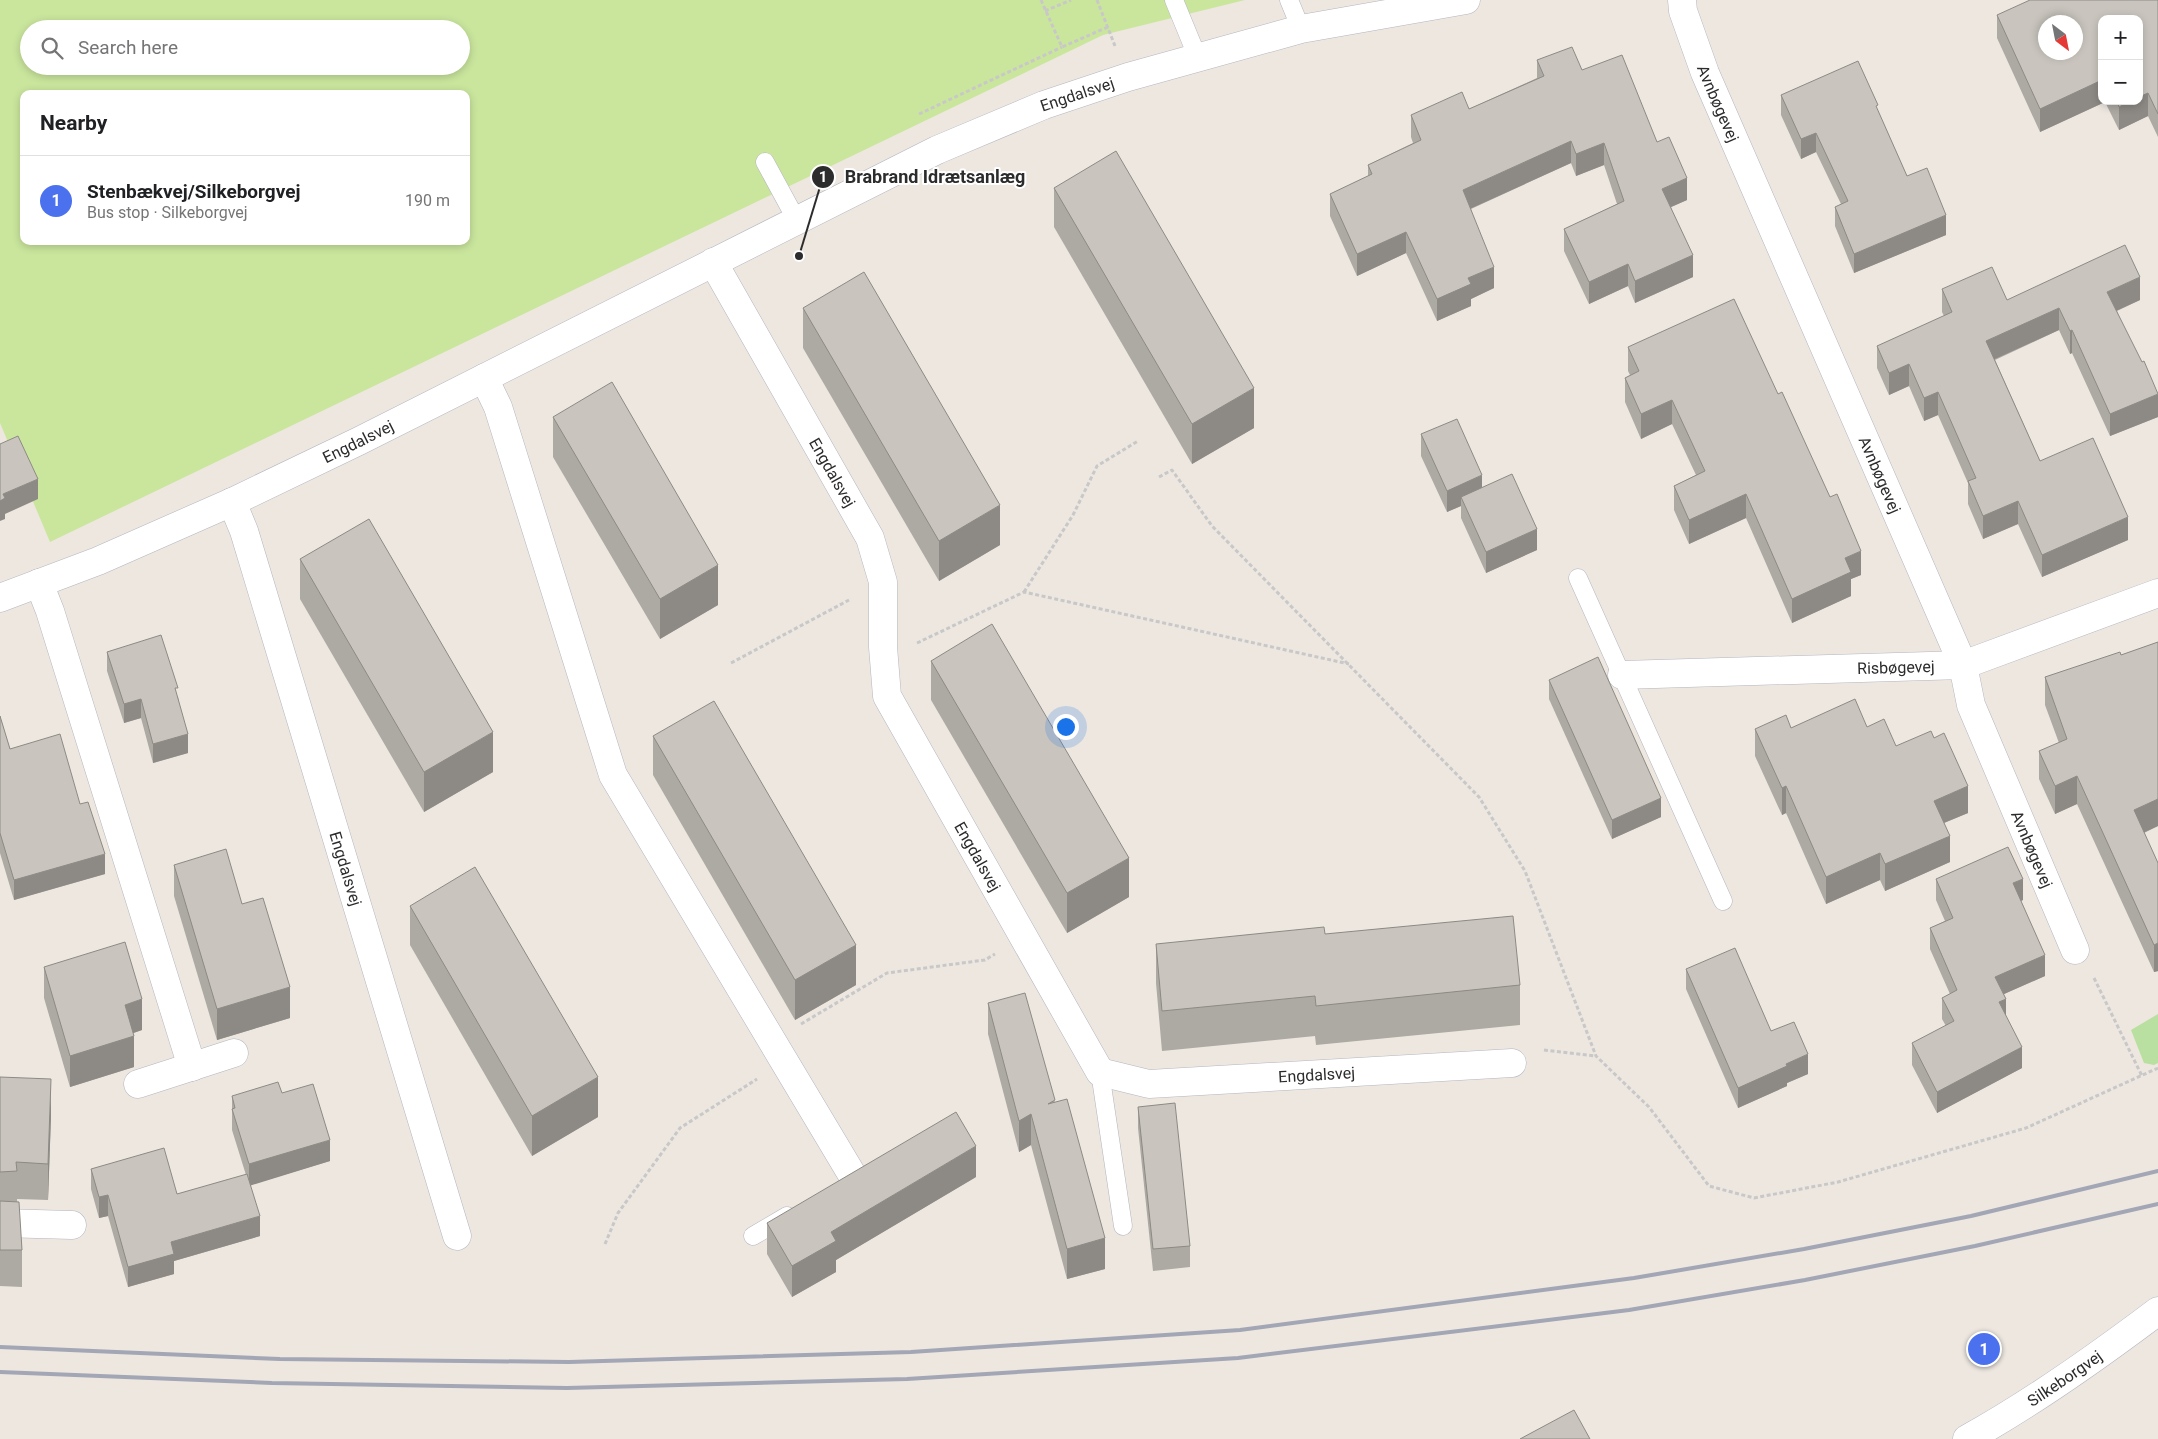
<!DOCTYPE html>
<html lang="en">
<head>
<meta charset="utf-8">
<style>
	body { margin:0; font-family:Roboto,sans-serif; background:#f2f2f2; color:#202124 }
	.controls { position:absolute; right:15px; top:15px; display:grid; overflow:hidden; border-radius:10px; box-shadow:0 2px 8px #0003 }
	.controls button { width:45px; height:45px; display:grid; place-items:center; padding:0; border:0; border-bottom:1px solid #e0e0e0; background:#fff; color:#202124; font:25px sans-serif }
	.compass { position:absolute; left:2038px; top:15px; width:45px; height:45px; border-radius:50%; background:#fff; box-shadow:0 2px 8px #0003; rotate:148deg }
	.you { position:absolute; left:1065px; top:726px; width:18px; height:18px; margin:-12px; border:4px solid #fff; border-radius:50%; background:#1a73e8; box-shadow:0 0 0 8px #1a73e833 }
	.badge { display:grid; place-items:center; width:32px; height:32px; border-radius:50%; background:#4b71ef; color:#fff; font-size:16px; font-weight:700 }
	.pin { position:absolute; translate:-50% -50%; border:2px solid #fff; box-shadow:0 1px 5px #0006 }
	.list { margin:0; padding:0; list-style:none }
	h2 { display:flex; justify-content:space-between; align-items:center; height:65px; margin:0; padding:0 20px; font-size:21px }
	h2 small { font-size:16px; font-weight:400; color:#757577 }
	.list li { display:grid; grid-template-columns:32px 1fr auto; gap:15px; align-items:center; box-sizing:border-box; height:90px; padding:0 20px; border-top:1px solid #e0e0e0 }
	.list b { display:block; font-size:19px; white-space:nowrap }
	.list p { margin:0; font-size:16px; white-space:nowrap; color:#757577 }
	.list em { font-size:16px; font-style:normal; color:#757577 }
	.icon { flex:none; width:28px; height:28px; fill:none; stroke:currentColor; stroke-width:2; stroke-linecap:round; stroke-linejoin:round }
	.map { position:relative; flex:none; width:2158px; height:1439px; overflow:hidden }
	.search { position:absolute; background:#fff; box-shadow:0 2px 8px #0003; left:20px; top:20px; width:450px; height:55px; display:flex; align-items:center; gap:12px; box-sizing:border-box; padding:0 18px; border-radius:28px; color:#757577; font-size:19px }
	.panel { position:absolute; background:#fff; box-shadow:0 2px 8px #0003; left:20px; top:90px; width:450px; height:155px; border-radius:10px }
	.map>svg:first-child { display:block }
	.grass { fill:#b9e0a0 }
	.pitch { fill:#cae69d; fill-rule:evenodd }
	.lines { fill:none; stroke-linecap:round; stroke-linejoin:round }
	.lane-casing { stroke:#b3b6bf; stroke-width:19 }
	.street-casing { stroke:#b3b6bf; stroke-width:29 }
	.secondary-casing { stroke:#b3b6bf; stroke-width:29 }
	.path { stroke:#c8c8c8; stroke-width:3; stroke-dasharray:4 2.5; stroke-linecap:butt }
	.lane { stroke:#fff; stroke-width:18 }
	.street { stroke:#fff; stroke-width:28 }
	.secondary { stroke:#fff; stroke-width:28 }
	.rail { stroke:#a3a6b5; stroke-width:4 }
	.wall { fill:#ada9a3; fill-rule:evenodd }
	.shaded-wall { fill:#8d8a85 }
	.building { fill:#c9c5be; stroke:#8d8a85; fill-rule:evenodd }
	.labels { text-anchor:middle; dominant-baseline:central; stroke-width:4; stroke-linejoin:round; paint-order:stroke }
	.street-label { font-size:16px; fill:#2c2c2c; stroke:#fff }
	.leader { fill:none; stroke:#2c2c2c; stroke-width:2 }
	.callout-dot { fill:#2c2c2c; stroke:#fff; stroke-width:2 }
	.mark-label { font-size:15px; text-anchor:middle; font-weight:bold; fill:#fff }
	.callout-label { font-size:18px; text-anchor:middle; font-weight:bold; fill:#2c2c2c; stroke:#fff; stroke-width:4; stroke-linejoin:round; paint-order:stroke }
</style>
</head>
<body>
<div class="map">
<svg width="2158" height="1439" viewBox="0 0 2158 1439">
	<rect width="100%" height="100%" fill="#ede7e0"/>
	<polygon class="grass" points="2158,1014 2158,1063 2154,1065 2144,1063 2131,1030"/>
	<path class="pitch" d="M0 0H1245L1103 35 50 542 0 423ZM29 29H461V66H29ZM24 94H466V241H24Z"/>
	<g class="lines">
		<defs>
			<g id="lane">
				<polyline points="1174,0 1197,56"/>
				<polyline points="1289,0 1301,29"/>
				<polyline points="765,162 797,221"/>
				<polyline points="1578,578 1723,901"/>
				<polyline points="1100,1072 1123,1226"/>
				<polyline points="753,1236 787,1216"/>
			</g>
			<g id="street">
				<path id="s1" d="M1682 0 1683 11 1705 73 1963 665 1971 705 2075 950"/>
				<path id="s2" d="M713 262 870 538 883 582V647L887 696 1100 1072 1149 1084 1512 1063"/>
				<polyline points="484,378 498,407 613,775 854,1178"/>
				<path id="s3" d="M232 502 244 531 457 1236"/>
				<polyline points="39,583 50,611 192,1067"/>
				<path id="s4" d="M0 598 98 561 232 502 359 441 937 150 1044 105 1128 77 1301 29 1466 0"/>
				<path id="s5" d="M1622 675 1963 665 2158 593"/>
				<polyline points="138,1084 234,1053"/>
				<polyline points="0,1223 72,1225"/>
			</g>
			<g id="secondary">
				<path id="s6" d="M1967 1439C2034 1402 2097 1357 2158 1311"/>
			</g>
		</defs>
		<use href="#lane" class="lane-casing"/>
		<use href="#street" class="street-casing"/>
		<use href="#secondary" class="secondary-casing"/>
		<g class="path">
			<polyline points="1041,0 1062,47 1108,27"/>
			<polyline points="1097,0 1115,46"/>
			<polyline points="1045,11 1071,0"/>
			<polyline points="919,114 1062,47"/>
			<polyline points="1159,477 1172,470 1212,526 1479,797 1525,871 1596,1056 1649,1107 1709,1186 1754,1198 1838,1182 2026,1128 2158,1068"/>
			<polyline points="1024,592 1073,515 1097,466 1138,441"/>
			<polyline points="917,643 1024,592 1349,664"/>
			<polyline points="731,663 849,600"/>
			<polyline points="2094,978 2142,1076"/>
			<polyline points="801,1024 887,973 985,960 995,954"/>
			<polyline points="1544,1050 1596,1056"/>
			<polyline points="605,1244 618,1213 680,1128 757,1079"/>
		</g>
		<use href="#lane" class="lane"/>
		<use href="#street" class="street"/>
		<use href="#secondary" class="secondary"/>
		<g class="rail">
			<polyline points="0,1347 280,1359 569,1362 911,1352 1240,1330 1634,1278 1804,1249 1971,1216 2158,1171"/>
			<polyline points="0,1372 272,1383 567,1388 907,1379 1238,1358 1629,1310 1805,1280 1975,1246 2158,1204"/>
		</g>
	</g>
	<g class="wall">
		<path d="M2158 0V137L2148 116 2119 130 2105 102 2040 132 1997 38V15ZM2102 19 2139 101H2102Z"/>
		<polygon points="1537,60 1582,70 1657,142 1687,200 1671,207 1693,277 1635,303 1628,286 1589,304 1564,251 1564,229 1617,204 1604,165 1576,176 1571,163 1471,209 1494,288 1471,299 1471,306 1437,321 1406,253 1357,276 1330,216 1330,194 1368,176 1368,165 1413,143 1411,137 1411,115 1469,109 1537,78"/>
		<polygon points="1781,95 1878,111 1907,176 1946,235 1854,273 1835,226 1835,207 1841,204 1816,152 1801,159 1781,115"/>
		<polygon points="1054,188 1254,428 1192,464 1054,227"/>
		<polygon points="1942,289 2007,300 2140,300 2117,311 2158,417 2110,436 2072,353 2070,354 2059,330 1995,360 2040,461 2128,540 2042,577 2018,524 1983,539 1968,504 1968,483 1938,415 1924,421 1909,386 1889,395 1877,368 1877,346 1944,316 1942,312"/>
		<polygon points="803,308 1000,545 939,581 803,348"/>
		<polygon points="1628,347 1861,575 1851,579 1851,596 1792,623 1746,518 1689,544 1674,510 1674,486 1696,475 1672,424 1641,439 1625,402 1625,378 1630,375 1628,371"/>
		<polygon points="553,417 718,605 660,639 553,457"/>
		<polygon points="1421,434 1482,487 1537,550 1486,573 1461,518 1461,506 1447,512 1421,456"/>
		<polygon points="300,559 493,772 424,812 300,599"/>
		<polygon points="2158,642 2158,826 2144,833 2158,863 2158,971 2154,972 2077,804 2055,814 2039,779 2039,751 2059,743 2045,705 2045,677 2121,655"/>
		<polygon points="107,652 178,697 188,753 153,763 141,718 124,723 107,671"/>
		<polygon points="931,661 1129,897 1067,933 931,700"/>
		<polygon points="1549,680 1661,817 1612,839 1549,699"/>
		<polygon points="0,716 10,749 80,804 105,874 14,900 0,853"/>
		<polygon points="1867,727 1896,746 1968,813 1944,823 1950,862 1885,891 1880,880 1826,904 1786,813 1782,815 1755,756 1755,729"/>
		<polygon points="653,736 856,985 795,1020 653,775"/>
		<polygon points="174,865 242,904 290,1018 217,1040 174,896"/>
		<polygon points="1936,879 2023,900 2021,901 2045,976 2004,994 2006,1016 2022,1068 1937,1113 1912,1065 1912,1043 1946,1026 1942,1019 1942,998 1950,994 1930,949 1930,928 1945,921 1936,900"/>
		<polygon points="410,906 598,1117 532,1156 410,945"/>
		<polygon points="1325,934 1520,985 1520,1025 1316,1045 1315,1036 1162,1051 1156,983 1156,944"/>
		<polygon points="44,967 142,1030 133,1033 134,1067 70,1087 44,998"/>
		<polygon points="1686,969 1771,1031 1808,1074 1787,1083 1787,1086 1738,1108 1686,989"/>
		<polygon points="988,1003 1055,1102 1105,1269 1067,1279 1031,1145 1019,1152 988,1034"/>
		<polygon points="0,1077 51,1116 48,1200 17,1199 22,1250 22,1287 0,1286"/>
		<polygon points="282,1093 330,1161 250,1185 260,1236 174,1261 174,1274 128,1287 108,1216 99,1218 91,1189 91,1169 177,1194 246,1175 232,1130 232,1096"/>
		<polygon points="1138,1107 1190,1246 1190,1267 1153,1271 1138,1128"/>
		<polygon points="976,1177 836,1260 836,1272 792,1297 767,1254 767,1223"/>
	</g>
	<g class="shaded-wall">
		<polygon points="2102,80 2102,101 2105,102 2040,132 2040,109"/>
		<polygon points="2148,93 2148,116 2119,130 2119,107 2130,101 2139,101 2139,97"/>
		<polygon points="1816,133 1816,152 1801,159 1801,139"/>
		<polygon points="1571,141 1571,163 1463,212 1463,190"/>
		<polygon points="1604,143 1604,165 1576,176 1576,154"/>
		<polygon points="1687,178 1687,200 1662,211 1662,189"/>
		<polygon points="1946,215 1946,235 1854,273 1854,254"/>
		<polygon points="1406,232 1406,253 1357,276 1357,254"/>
		<polygon points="1693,255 1693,277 1635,303 1635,281"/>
		<polygon points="1628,264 1628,286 1589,304 1589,282"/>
		<polygon points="1494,267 1494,288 1471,299 1471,306 1437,321 1437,299 1468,278"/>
		<polygon points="2140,277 2140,300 2107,315 2107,292"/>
		<polygon points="2059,308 2059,330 1986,363 1986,341"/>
		<polygon points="2072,330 2072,353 2070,354 2070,331"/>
		<polygon points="1909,364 1909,386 1889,395 1889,373"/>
		<polygon points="1254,388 1254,428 1192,464 1192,424"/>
		<polygon points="1938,392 1938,415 1924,421 1924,398"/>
		<polygon points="2158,394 2158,417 2110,436 2110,414"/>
		<polygon points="1672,400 1672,424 1641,439 1641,414"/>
		<polygon points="1482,475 1482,496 1461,497 1461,506 1447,512 1447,491"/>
		<polygon points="38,479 38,499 5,514 5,519 0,521 0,501 3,494"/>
		<polygon points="1746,494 1746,518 1689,544 1689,520"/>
		<polygon points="2018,501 2018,524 1983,539 1983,516"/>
		<polygon points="1000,505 1000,545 939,581 939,541"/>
		<polygon points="2128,517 2128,540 2042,577 2042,555"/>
		<polygon points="1537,529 1537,550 1486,573 1486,552"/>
		<polygon points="1861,551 1861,575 1851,579 1851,596 1792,623 1792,599 1845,558"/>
		<polygon points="718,565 718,605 660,639 660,599"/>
		<polygon points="141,699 141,718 124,723 124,704"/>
		<polygon points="493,732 493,772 424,812 424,772"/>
		<polygon points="188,734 188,753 153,763 153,744"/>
		<polygon points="2077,776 2077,804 2055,814 2055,786"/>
		<polygon points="1786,786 1786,813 1782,815 1782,788"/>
		<polygon points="1968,786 1968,813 1934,827 1934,801"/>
		<polygon points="1661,798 1661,817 1612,839 1612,820"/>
		<polygon points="2158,799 2158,826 2134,837 2134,810"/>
		<polygon points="1950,836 1950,862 1885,891 1885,864"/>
		<polygon points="1880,853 1880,880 1826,904 1826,877"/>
		<polygon points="105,854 105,874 14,900 14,880"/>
		<polygon points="1129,858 1129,897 1067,933 1067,893"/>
		<polygon points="2023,879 2023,900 2013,904 2013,883"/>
		<polygon points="2158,943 2158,971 2154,972 2154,945"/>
		<polygon points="856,945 856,985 795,1020 795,980"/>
		<polygon points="2045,955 2045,976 1995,998 1995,977"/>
		<polygon points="290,987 290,1018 217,1040 217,1009"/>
		<polygon points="142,999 142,1030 125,1036 125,1005"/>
		<polygon points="2006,999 2006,1020 1999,1002"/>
		<polygon points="134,1036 134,1067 70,1087 70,1056"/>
		<polygon points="2022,1047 2022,1068 1937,1113 1937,1092"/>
		<polygon points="1808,1054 1808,1074 1787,1083 1787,1086 1738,1108 1738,1088 1786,1064"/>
		<polygon points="598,1077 598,1117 532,1156 532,1116"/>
		<polygon points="51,1079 51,1116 48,1200 48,1164"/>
		<polygon points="1031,1114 1031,1145 1019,1152 1019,1121"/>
		<polygon points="330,1140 330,1161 249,1186 249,1164"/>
		<polygon points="976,1146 976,1177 836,1260 836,1272 792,1297 792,1266 831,1232"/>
		<polygon points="108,1195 108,1216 99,1218 99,1197"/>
		<polygon points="260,1216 260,1236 174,1261 174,1274 128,1287 128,1267 171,1242"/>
		<polygon points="1105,1238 1105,1269 1067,1279 1067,1249"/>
	</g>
	<g class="building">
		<path d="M2030 0H2158V114L2148 93 2139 97V19H2102V80L2040 109 1997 15ZM2046 22H2076V52H2046Z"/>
		<polygon points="1572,47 1582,70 1622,55 1657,142 1669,137 1687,178 1662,189 1693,255 1635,281 1628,264 1589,282 1564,229 1624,201 1604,143 1576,154 1571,141 1463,190 1494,267 1468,278 1471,284 1437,299 1406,232 1357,254 1330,194 1372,174 1368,165 1421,140 1411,115 1462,92 1469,109 1544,76 1537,60"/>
		<polygon points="1858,61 1878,105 1876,106 1907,176 1927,168 1946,215 1854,254 1835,207 1848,201 1816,133 1801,139 1781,95"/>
		<polygon points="2117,101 2130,101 2119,107"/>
		<polygon points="1116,151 1254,388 1192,424 1054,188"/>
		<polygon points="2125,245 2140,277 2107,292 2142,362 2144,361 2158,394 2110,414 2072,330 2070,331 2059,308 1986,341 2040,461 2093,438 2128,517 2042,555 2018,501 1983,516 1968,481 1976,478 1938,392 1924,398 1909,364 1889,373 1877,346 1952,312 1942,289 1992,267 2007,300"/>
		<polygon points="864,272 1000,505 939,541 803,308"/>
		<polygon points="1734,299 1778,394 1782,392 1830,497 1837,494 1861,551 1845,558 1851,572 1792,599 1746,494 1689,520 1674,486 1705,471 1672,400 1641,414 1625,378 1639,371 1628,347"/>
		<polygon points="612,382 718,565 660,599 553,417"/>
		<polygon points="1457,419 1482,475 1447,491 1421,434"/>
		<polygon points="18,436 38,479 3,494 5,498 0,501 0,444"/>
		<polygon points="1512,474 1537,529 1486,552 1461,497"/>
		<polygon points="369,519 493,732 424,772 300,559"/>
		<polygon points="992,624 1129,858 1067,893 931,661"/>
		<polygon points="161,635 178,688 175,688 188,734 153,744 141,699 124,704 107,652"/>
		<polygon points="2158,642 2158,799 2134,810 2158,863 2158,943 2154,945 2077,776 2055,786 2039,751 2067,739 2045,677 2120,652 2121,655"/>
		<polygon points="1598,657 1661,798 1612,820 1549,680"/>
		<polygon points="1855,699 1867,727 1884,719 1896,746 1931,731 1934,738 1944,733 1968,786 1934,801 1950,836 1885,864 1880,853 1826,877 1786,786 1782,788 1755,729 1786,715 1791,728"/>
		<polygon points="714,701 856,945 795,980 653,736"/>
		<polygon points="0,716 10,749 60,734 80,804 88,802 105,854 14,880 0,833"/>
		<polygon points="2008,847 2023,879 2013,883 2045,955 1995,977 2006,999 1999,1002 2022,1047 1937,1092 1912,1043 1954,1021 1942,998 1957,990 1930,928 1953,918 1936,879"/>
		<polygon points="226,849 242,904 263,898 290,987 217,1009 174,865"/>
		<polygon points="475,867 598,1077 532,1116 410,906"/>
		<polygon points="1513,916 1520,985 1316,1006 1315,996 1162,1011 1156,944 1324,927 1325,934"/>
		<polygon points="125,942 142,999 125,1005 134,1036 70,1056 44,967"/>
		<polygon points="1735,948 1771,1031 1794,1022 1808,1054 1786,1064 1787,1066 1738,1088 1686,969"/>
		<polygon points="1025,993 1055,1100 1048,1104 1067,1099 1105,1238 1067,1249 1031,1114 1019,1121 988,1003"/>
		<polygon points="0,1077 51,1079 48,1164 16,1162 17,1171 0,1172"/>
		<polygon points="278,1082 282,1093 313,1084 330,1140 249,1164 232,1109 235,1108 232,1096"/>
		<polygon points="1175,1103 1190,1246 1153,1249 1138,1107"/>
		<polygon points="956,1112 976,1146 831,1232 836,1241 792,1266 767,1223"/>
		<polygon points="164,1148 177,1194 247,1174 260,1216 171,1242 174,1254 128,1267 108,1195 99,1197 91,1169"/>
		<polygon points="0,1201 19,1202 22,1250 0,1250"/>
		<polygon points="1574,1410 1590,1439 1520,1439"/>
	</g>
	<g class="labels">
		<g class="street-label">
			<text stroke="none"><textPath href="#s4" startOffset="1190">Engdalsvej</textPath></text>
			<text stroke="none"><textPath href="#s1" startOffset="110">Avnbøgevej</textPath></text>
			<text stroke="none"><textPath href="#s4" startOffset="391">Engdalsvej</textPath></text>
			<text stroke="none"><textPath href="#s2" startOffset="242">Engdalsvej</textPath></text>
			<text stroke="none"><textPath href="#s1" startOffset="515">Avnbøgevej</textPath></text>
			<text stroke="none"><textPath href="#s5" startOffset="274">Risbøgevej</textPath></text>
			<text stroke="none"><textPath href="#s1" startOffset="920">Avnbøgevej</textPath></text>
			<text stroke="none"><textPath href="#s2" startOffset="662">Engdalsvej</textPath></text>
			<text stroke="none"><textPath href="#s3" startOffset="384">Engdalsvej</textPath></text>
			<text stroke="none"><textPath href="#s2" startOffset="1128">Engdalsvej</textPath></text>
			<text stroke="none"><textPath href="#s6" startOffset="115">Silkeborgvej</textPath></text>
		</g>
	</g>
	<path class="leader" d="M799 256L823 177"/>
	<g class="callout-dot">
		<circle cx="799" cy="256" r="5"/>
		<circle cx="823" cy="177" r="12"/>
	</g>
	<g class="mark-label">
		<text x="823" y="182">1</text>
	</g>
	<g class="callout-label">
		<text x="935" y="183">Brabrand Idrætsanlæg</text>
	</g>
</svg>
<div class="controls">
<button>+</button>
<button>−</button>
</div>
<svg class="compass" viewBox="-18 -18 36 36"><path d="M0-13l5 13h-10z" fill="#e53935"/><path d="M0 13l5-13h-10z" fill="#757577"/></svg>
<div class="you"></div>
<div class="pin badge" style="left:1984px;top:1349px">1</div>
<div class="search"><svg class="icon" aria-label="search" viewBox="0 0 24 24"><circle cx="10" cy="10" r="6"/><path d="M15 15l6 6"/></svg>Search here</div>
<section class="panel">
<h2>Nearby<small></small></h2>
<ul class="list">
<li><span class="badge">1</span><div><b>Stenbækvej/Silkeborgvej</b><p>Bus stop · Silkeborgvej</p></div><em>190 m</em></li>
</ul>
</section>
</div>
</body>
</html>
